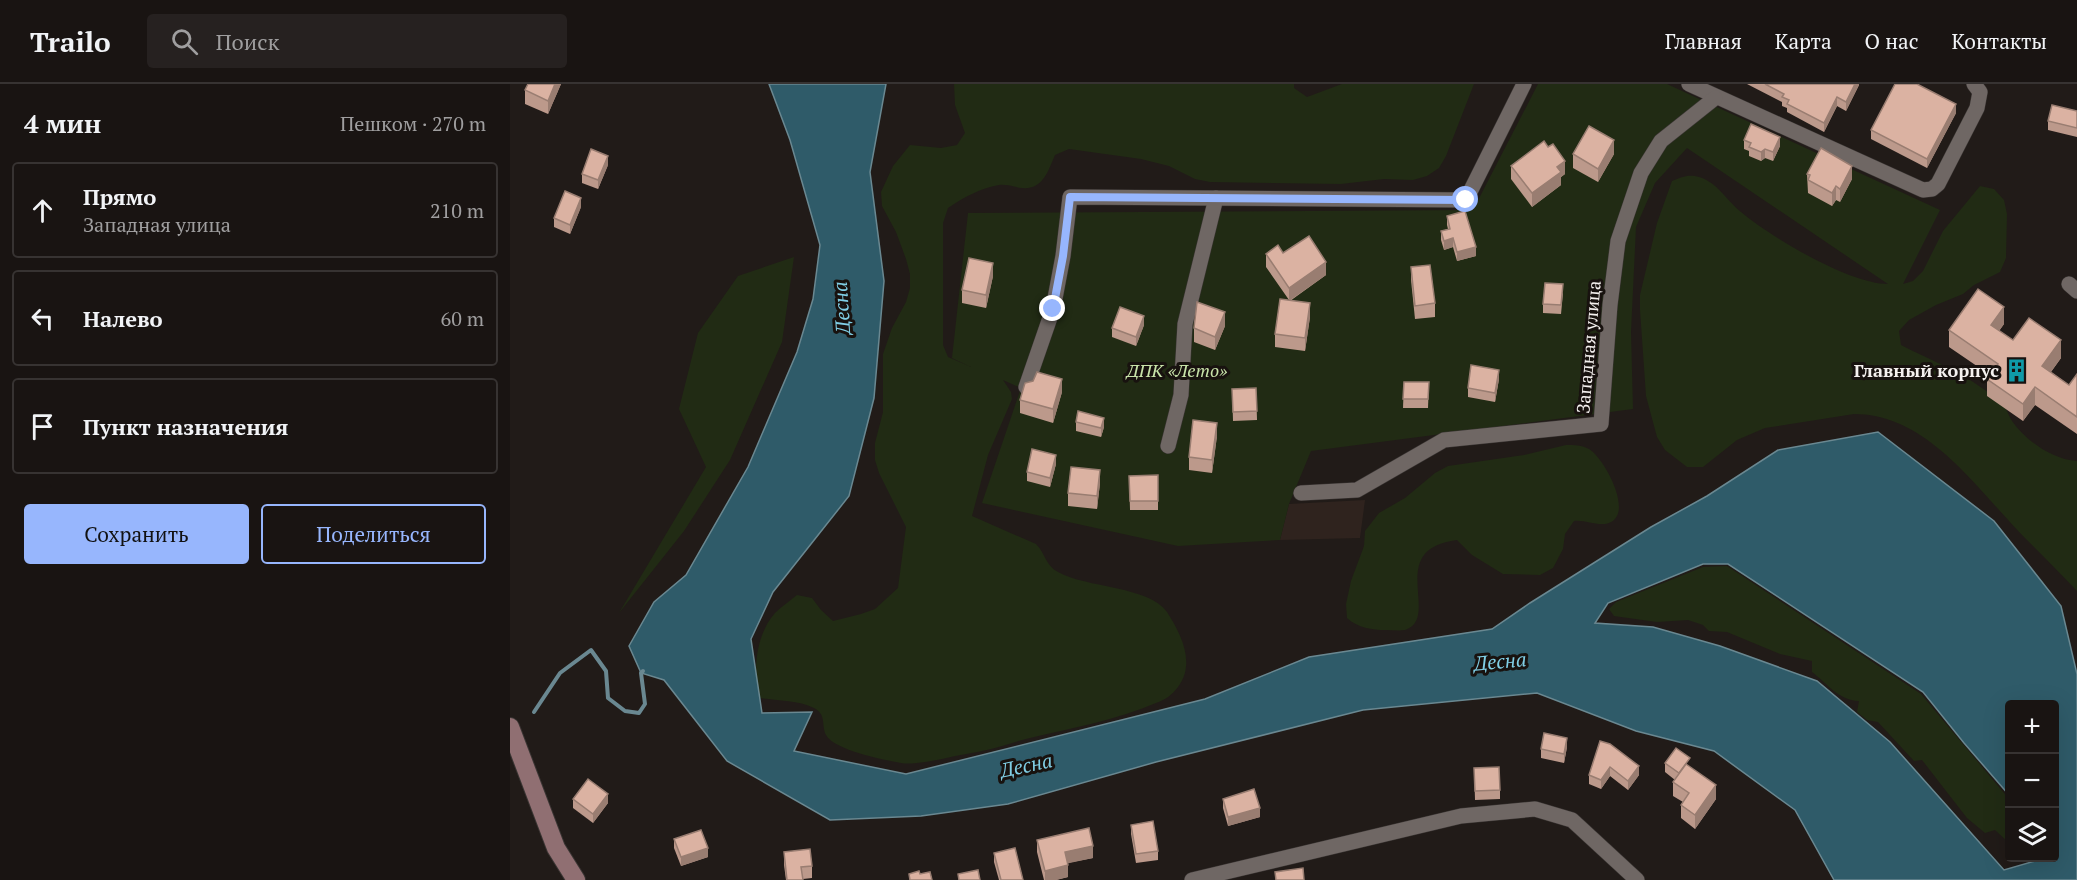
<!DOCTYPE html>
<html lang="ru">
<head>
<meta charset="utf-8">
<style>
	body { margin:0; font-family:"PT Serif",serif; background:#262120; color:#f1f3f6 }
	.controls { position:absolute; right:18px; bottom:18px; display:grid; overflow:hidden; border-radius:6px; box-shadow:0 6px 24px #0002 }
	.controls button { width:54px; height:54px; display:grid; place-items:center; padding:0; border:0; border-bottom:2px solid #373332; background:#191412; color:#f1f3f6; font:30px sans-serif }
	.stop { position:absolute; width:18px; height:18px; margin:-14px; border:4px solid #97b6fd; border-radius:50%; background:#fff }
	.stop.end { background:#97b6fd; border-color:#fff; box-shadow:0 2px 6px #0008 }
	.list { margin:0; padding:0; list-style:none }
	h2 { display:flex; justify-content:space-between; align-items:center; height:78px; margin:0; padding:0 24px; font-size:26px }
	h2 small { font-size:20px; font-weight:400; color:#9f9e9f }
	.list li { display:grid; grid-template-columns:39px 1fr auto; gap:18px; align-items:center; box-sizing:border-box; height:96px; margin:0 12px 12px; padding:0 12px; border:2px solid #373332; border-radius:6px }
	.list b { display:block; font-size:22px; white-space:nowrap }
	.list p { margin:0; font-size:20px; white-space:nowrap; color:#9f9e9f }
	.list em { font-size:20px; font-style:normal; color:#9f9e9f }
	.actions { display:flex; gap:12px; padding:18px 24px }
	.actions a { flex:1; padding:14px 0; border:2px solid #97b6fd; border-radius:6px; text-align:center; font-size:21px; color:#97b6fd }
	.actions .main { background:#97b6fd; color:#111 }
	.icon { flex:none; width:33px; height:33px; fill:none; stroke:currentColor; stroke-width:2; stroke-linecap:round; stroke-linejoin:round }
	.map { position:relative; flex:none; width:1567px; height:796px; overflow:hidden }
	header { display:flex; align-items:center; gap:36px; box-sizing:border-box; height:84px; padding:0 30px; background:#191412; border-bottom:2px solid #373332 }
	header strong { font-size:28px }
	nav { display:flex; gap:33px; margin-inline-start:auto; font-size:21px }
	.search { width:420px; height:54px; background:#262120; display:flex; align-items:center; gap:15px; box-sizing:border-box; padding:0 21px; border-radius:6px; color:#9f9e9f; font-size:22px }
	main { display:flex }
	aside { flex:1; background:#191412 }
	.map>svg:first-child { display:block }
	.built { fill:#2f231e }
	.green { fill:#212b14 }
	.water { fill:#2f5b69; stroke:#6a8891; stroke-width:1.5; fill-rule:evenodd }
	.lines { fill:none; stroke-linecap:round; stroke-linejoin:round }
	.stream { stroke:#6a8891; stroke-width:4 }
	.minor-casing { stroke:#3a3533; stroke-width:16 }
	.secondary-casing { stroke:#3a3533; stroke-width:20 }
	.minor { stroke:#6f6764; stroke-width:15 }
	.secondary { stroke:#906f72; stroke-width:18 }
	.wall { fill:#bc998b }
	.shaded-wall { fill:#997d71 }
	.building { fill:#dbb2a2; stroke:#997d71; stroke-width:1.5 }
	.route { stroke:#97b6fd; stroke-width:8 }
	.labels { text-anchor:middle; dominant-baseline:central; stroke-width:6; stroke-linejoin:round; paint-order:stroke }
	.street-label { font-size:18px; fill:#f5f1ef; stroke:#18120f }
	.park-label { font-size:18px; font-style:italic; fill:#c9e4aa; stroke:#18120f }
	.poi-label { font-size:18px; font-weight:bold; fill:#f5f1ef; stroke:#18120f; text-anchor:end }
	.water-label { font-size:20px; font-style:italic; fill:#80cee5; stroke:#18120f }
</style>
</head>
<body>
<header>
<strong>Trailo</strong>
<div class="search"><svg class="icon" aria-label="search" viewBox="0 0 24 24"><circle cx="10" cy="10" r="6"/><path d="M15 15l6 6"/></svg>Поиск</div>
<nav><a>Главная</a><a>Карта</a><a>О нас</a><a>Контакты</a></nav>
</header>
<main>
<aside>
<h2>4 мин<small>Пешком · 270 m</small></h2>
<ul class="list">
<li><svg class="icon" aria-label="ahead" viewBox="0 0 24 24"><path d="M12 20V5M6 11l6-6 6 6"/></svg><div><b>Прямо</b><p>Западная улица</p></div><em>210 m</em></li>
<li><svg class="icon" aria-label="left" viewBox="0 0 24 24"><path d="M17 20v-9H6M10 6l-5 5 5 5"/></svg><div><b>Налево</b></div><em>60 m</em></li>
<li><svg class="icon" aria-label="arrive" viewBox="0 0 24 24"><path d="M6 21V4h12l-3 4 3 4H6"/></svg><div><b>Пункт назначения</b></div></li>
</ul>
<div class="actions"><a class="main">Сохранить</a><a>Поделиться</a></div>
</aside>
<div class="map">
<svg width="1567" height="796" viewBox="0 0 1567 796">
	<rect width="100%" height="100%" fill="#211b18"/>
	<polygon class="built" points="855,416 850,454 770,456 779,420"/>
	<g class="green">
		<path d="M444 0H784V4L797 13 832 0H964L936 72 929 84 917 92 903 96 874 95 831 100 700 98 685 95 659 82 631 75 559 65 545 71C538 87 533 106 512 104 505 103 496 100 489 101 470 104 453 114 438 124L433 139V261L438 273 461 283 442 274 458 129 963 126 1028 0H1157L1430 126 1393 200 1403 197 1413 187 1433 147 1470 102 1484 105 1494 116 1497 130 1496 174 1490 188 1464 201 1453 210 1426 221 1399 236 1389 247 1391 261C1418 275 1447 286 1472 304 1481 310 1490 317 1496 325 1498 329 1500 334 1502 337 1516 357 1543 376 1567 377V507C1550 489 1533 472 1516 455 1468 407 1419 330 1344 330L1255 344 1227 356 1193 383H1177L1155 366 1147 353 1136 312 1130 226V211L1147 139 1162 97C1172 93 1178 90 1189 93 1207 98 1217 117 1231 128 1261 153 1339 200 1378 200L1177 64 1145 99 1126 143 1121 248 1123 325 801 367 779 420 770 456 668 462 472 419 511 304 493 296 501 308 502 315 478 371 462 432 526 460C535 469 536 482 548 488 576 504 639 502 657 528 671 550 686 579 668 603 662 611 655 616 646 619 606 636 562 644 520 654 507 657 494 662 481 665 464 669 448 671 432 675 419 677 403 681 391 679 374 676 324 666 316 651 311 641 317 631 304 624 288 616 267 617 250 614 242 588 246 550 265 529 272 522 280 517 287 511L302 514 311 526 323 537 351 530 365 525 388 504 396 443 369 389 365 376V359L373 328V270L382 244 396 218 400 204V190L396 175 386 148 372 122 371 108 383 82 400 61 431 64 447 61 455 49 445 21Z"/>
		<polygon points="284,173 272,258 220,376 174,447 109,529 196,383 169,325 188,249 228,192"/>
		<path d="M1056 361C1064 361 1072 361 1079 365 1094 374 1123 427 1101 438 1090 444 1075 435 1064 437L1055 450 1053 465 1043 484 1030 491 993 490 962 471 947 456C874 465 932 534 895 546 889 547 882 546 876 546 862 546 848 544 837 534L836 520 841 497 854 462 855 447 869 429 895 414 925 389 938 382 1014 371Z"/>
		<path d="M1217 482 1411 610 1499 715V759L1485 746 1475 749 1457 734 1412 676 1404 677 1368 638 1357 636 1347 628 1349 617C1328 616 1318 600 1302 588V577L1270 570 1217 548 1199 547 1193 541 1178 536 1147 538 1104 532 1099 525 1106 518 1193 483Z"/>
	</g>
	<path class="water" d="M259 0H376L360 88 374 197 364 314 339 412 263 508 241 555 252 629 302 628 284 667 396 690 695 615 799 573 982 545 1020 519 1141 443 1197 412 1268 366 1368 348 1484 437 1551 522 1567 590V796H1324L1285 726 1204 667 1126 647 1027 609 853 626 646 678 498 720 411 732 320 736 217 677 154 596 131 589 119 562 144 518 176 491 238 383 287 268 303 215 310 161 280 56ZM1193 480H1218L1413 608 1454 659 1499 711 1500 620H1544V774H1526L1525 777 1494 786 1380 658 1307 597 1210 562 1143 543 1085 539 1098 519Z"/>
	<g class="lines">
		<polyline class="stream" points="24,628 50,589 81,566 96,587 98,614 115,627 129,629 135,620 131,589 133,587"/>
		<defs>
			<g id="minor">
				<polyline points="1179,0 1413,106 1422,105 1428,100 1467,24 1470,8 1464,0"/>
				<polyline points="1559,200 1567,207"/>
				<polyline points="516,303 543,225 553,172 560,113 956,116 1014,0"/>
				<polyline points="658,362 671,311 675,240 706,114"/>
				<polyline points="791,409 847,406 934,356 1091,340 1100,221 1108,157 1131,89 1151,57 1205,14"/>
				<polyline points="682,796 951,732 1025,725 1062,736 1127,796"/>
			</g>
			<polyline id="secondary" points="0,643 46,764 66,796"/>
		</defs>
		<use href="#minor" class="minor-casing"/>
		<use href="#secondary" class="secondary-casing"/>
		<use href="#minor" class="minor"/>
		<use href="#secondary" class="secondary"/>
	</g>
	<g class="wall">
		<polygon points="51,0 38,30 15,20 15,6"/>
		<polygon points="1237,0 1349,0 1349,1 1336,27 1327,22 1314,48 1277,28 1277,24 1272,22 1272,18"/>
		<polygon points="1567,27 1567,53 1538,46 1538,37"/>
		<polygon points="1446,29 1417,84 1361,55 1361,46"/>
		<polygon points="1234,56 1270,62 1263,77 1255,74 1251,77 1239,72 1239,67 1234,65"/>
		<polygon points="1063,70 1104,70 1088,98 1063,84"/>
		<polygon points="98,81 88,105 72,99 72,90"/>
		<polygon points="1001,82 1055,90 1051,93 1051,101 1022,123 1001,95"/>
		<polygon points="1297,90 1342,95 1330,118 1326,116 1322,122 1298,109"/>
		<polygon points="71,123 60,150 44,143 44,134"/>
		<polygon points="937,132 966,172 947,177 943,163 934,166 931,156 931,147 938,145 937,141"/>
		<polygon points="773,169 816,191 780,217 800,233 795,267 765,263 765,250 779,216 756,183 756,170"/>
		<polygon points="901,183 925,219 925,233 905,235 901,196"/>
		<polygon points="483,192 476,224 452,219 452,206"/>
		<polygon points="1053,209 1051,230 1033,229 1033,220"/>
		<polygon points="1494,240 1489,247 1503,256 1551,274 1541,288 1559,301 1567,290 1567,350 1525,321 1513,337 1477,312 1477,295 1480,291 1439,263 1439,246"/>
		<polygon points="634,241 626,262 602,253 602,244"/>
		<polygon points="715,242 705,266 684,258 684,244"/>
		<polygon points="989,295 985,318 958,313 958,304"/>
		<polygon points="894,298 919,298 918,324 893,324"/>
		<polygon points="746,304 747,336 723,337 722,305"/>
		<polygon points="552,308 543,339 510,329 510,316"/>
		<polygon points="566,338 594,343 591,353 566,347"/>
		<polygon points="707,352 702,389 679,386 679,373"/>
		<polygon points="546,380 540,403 517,397 517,388"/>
		<polygon points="648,391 648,426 620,426 619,392"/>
		<polygon points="590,399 587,425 558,422 558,409"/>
		<polygon points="1090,657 1129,691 1118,706 1100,692 1091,705 1079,700 1079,691"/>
		<polygon points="1057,663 1054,679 1031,674 1031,665"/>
		<polygon points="1155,679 1180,683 1206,715 1185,745 1171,734 1171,721 1173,718 1163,712 1163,698 1165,696 1155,688"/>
		<polygon points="964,684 990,706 990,715 965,716"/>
		<polygon points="63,715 98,719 83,739 63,724"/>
		<polygon points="713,715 750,733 718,742 713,724"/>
		<polygon points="621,741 648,767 648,776 626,779 621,750"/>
		<polygon points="164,755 198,773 171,782 164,764"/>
		<polygon points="527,756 583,774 557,779 558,793 546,796 534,796 527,768"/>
		<polygon points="274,768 302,782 302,794 293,795 293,796 276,796 274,781"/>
		<polygon points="484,769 513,796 489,796 484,778"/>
	</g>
	<g class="shaded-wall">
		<polygon points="45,0 51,0 38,30 38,17"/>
		<polygon points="1345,0 1349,0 1349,1 1336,27 1336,18"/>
		<polygon points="1327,13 1327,22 1314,48 1314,39"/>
		<polygon points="1446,20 1446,29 1417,84 1417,75"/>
		<polygon points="1270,53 1270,62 1263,77 1263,68"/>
		<polygon points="1104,56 1104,70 1088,98 1088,85"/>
		<polygon points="1255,65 1255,74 1251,77 1251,68"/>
		<polygon points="98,72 98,81 88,105 88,96"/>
		<polygon points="1055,77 1055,90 1051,93 1051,101 1022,123 1022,109 1047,83"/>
		<polygon points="1342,82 1342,95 1330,118 1330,105"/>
		<polygon points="1326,102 1326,116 1322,122 1322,109"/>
		<polygon points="71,114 71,123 60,150 60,141"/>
		<polygon points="943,154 943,163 934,166 934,157"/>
		<polygon points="966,163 966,172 947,177 947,168"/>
		<polygon points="816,178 816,191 779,217 779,204"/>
		<polygon points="483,179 483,192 476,224 476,211"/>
		<polygon points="800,219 800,233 795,267 795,254"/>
		<polygon points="1494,223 1494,240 1481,258 1481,241"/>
		<polygon points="715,228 715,242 705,266 705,253"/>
		<polygon points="634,232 634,241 626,262 626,253"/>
		<polygon points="1551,256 1551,274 1532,300 1532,282"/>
		<polygon points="989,286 989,295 985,318 985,309"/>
		<polygon points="552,295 552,308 543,339 543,325"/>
		<polygon points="1525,303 1525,321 1513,337 1513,320"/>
		<polygon points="594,334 594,343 591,353 591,344"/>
		<polygon points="707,339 707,352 702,389 702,376"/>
		<polygon points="546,371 546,380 540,403 540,394"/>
		<polygon points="590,386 590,399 587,425 587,412"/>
		<polygon points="1057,654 1057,663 1054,679 1054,670"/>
		<polygon points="1129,682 1129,691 1118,706 1118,697"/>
		<polygon points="1100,683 1100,692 1091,705 1091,696"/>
		<polygon points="1206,701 1206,715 1185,745 1185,731"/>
		<polygon points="98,710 98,719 83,739 83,730"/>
		<polygon points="750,724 750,733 718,742 718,733"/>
		<polygon points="583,762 583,774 555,780 555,768"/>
		<polygon points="198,764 198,773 171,782 171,773"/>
		<polygon points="558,781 558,793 546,796 535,796 535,787"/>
	</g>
	<g class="building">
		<polygon points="18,0 45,0 38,17 15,6"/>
		<polygon points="1255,0 1345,0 1336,18 1327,13 1314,39 1277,20 1279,16 1272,13 1274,10"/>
		<polygon points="1385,0 1407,0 1446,20 1417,75 1361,46"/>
		<polygon points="1542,21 1567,27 1567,44 1538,37"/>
		<polygon points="1241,40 1270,53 1263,68 1255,65 1251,68 1239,63 1241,59 1234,56"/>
		<polygon points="1079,42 1104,56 1088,85 1063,70"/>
		<polygon points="1034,57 1038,63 1043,60 1055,77 1047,83 1051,88 1022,109 1001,82"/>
		<polygon points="1311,64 1342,82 1330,105 1326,102 1322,109 1298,96 1300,91 1297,90"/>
		<polygon points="81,65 98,72 88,96 72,90"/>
		<polygon points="55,107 71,114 60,141 44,134"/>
		<polygon points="955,127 966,163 947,168 943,154 934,157 931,147 940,145 937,132"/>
		<polygon points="799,152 816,178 779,204 756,170 768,161 773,169"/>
		<polygon points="459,174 483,179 476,211 452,206"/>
		<polygon points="920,181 925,219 905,222 901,183"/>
		<polygon points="1035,199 1053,200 1051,221 1033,220"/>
		<polygon points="1468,205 1494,223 1481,241 1503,256 1519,234 1551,256 1532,282 1559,301 1567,290 1567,333 1525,303 1513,320 1477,295 1488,280 1439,246"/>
		<polygon points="770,215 800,219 795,254 765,250"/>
		<polygon points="687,218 715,228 705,253 684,244"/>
		<polygon points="610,223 634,232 626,253 602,244"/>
		<polygon points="961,281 989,286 985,309 958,304"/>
		<polygon points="527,288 552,295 543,325 510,316 515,299 523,297"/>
		<polygon points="894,298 919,298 918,315 893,315"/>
		<polygon points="746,304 747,327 723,328 722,305"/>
		<polygon points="568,327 594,334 591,344 566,338"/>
		<polygon points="683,336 707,339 702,376 679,373"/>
		<polygon points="522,365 546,371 540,394 517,388"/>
		<polygon points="561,383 590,386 587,412 558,409"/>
		<polygon points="648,391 648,417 620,417 619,392"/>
		<polygon points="1034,649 1057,654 1054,670 1031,665"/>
		<polygon points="1090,657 1100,660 1129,682 1118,697 1100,683 1091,696 1079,691"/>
		<polygon points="1166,664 1180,674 1169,689 1155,679"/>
		<polygon points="1176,680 1206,701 1185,731 1171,721 1179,709 1163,698"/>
		<polygon points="989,683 990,706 965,707 964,684"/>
		<polygon points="78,695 98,710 83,730 63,715"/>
		<polygon points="744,705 750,724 718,733 713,715"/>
		<polygon points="643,737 648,767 626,770 621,741"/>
		<polygon points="579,744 583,762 555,768 558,781 535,787 527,756"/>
		<polygon points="191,746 198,764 171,773 164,755"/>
		<polygon points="505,764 513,796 491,796 484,769"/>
		<polygon points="300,765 302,782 291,783 293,796 277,796 274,768"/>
		<polygon points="793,784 794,796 766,796 765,788"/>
		<polygon points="468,786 470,796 449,796 448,790"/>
		<polygon points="409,787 410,790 420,788 422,796 400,796 399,790"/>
	</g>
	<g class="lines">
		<polyline class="route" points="543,225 553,172 560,113 956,116"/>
	</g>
	<defs>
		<symbol id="building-bare" viewBox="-9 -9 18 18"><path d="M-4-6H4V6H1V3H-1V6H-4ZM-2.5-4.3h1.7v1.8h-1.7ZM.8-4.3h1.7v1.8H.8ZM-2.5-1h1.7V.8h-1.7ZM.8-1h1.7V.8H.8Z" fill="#0f9aa8" stroke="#18120f" stroke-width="2.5" paint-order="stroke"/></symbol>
	</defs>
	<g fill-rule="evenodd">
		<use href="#building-bare" x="1490" y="270" width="33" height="33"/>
	</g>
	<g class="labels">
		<g class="street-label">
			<text transform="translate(1078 263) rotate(-85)">Западная улица</text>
		</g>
		<g class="park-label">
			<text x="667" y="286">ДПК «Лето»</text>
		</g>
		<g class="poi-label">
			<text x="1489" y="286">Главный корпус</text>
		</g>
		<g class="water-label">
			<text transform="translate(331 224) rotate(-94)">Десна</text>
			<text transform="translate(990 577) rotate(-5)">Десна</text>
			<text transform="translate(516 681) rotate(-12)">Десна</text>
		</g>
	</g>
</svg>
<div class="controls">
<button>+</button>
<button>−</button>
<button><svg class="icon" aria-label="layers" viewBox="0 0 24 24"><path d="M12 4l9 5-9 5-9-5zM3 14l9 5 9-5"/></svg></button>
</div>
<div class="stop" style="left:956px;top:116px"></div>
<div class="stop end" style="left:543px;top:225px"></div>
</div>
</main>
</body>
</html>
